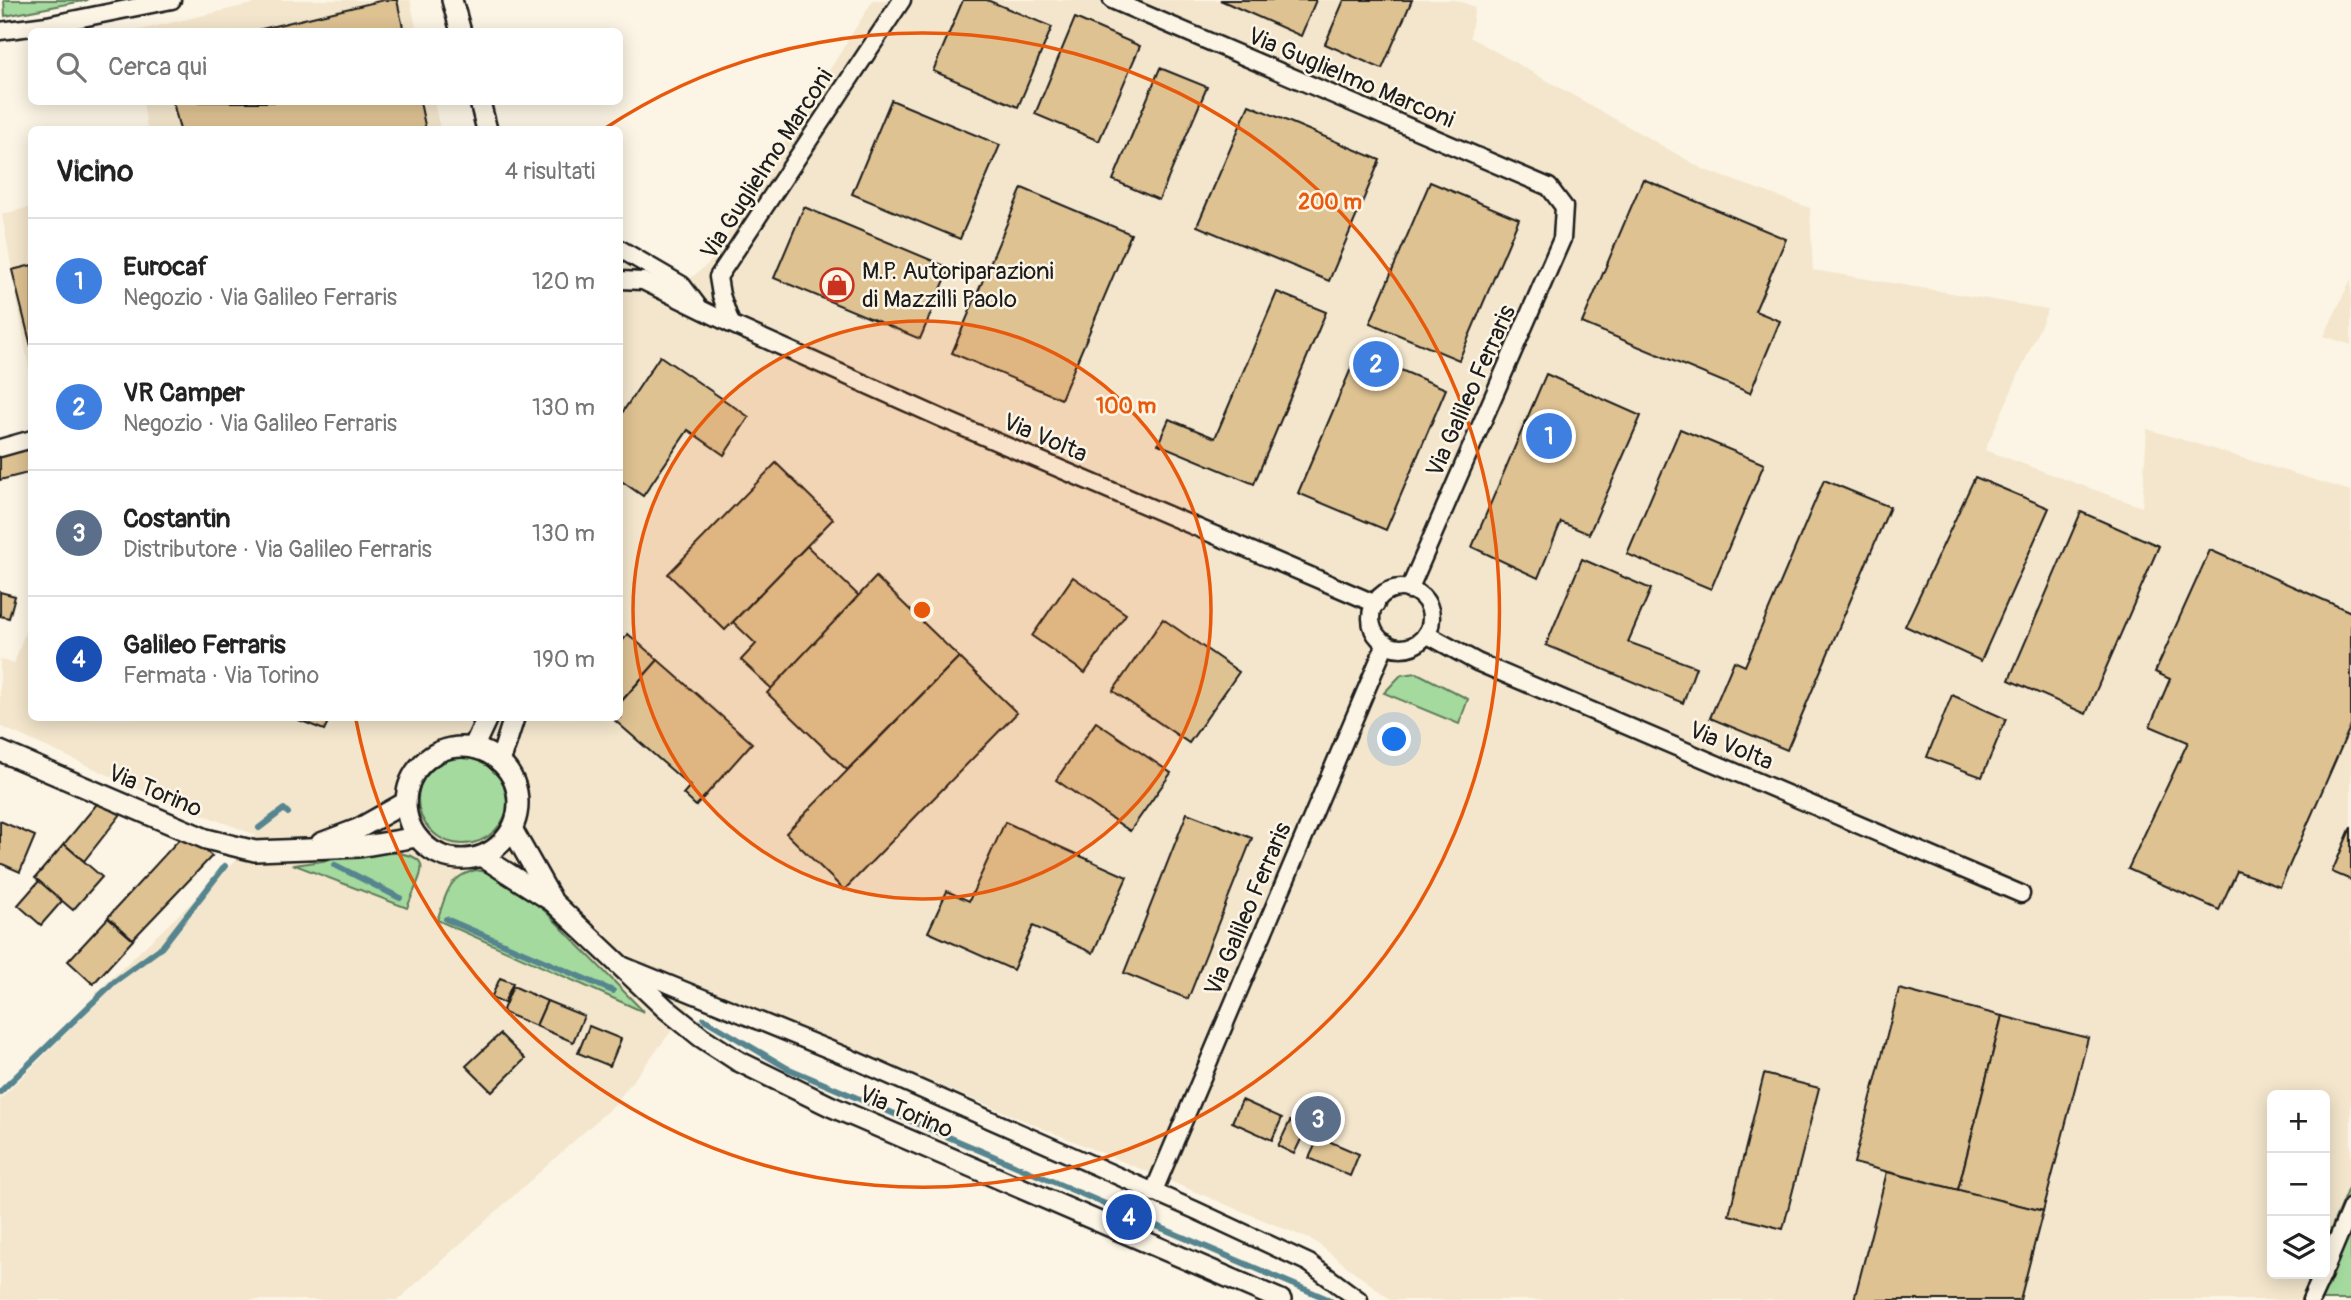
<!DOCTYPE html>
<html lang="it">
<head>
<meta charset="utf-8">
<style>
	body { margin:0; font-family:Pangolin,sans-serif; background:#f2f2f2; color:#222 }
	.controls { position:absolute; right:21px; bottom:21px; display:grid; overflow:hidden; border-radius:10px; box-shadow:0 4px 18px #0003 }
	.controls button { width:63px; height:63px; display:grid; place-items:center; padding:0; border:0; border-bottom:2px solid #e0e0e0; background:#fff; color:#222; font:35px sans-serif }
	.you { position:absolute; left:1395px; top:740px; width:24px; height:24px; margin:-18px; border:5px solid #fff; border-radius:50%; background:#1a73e8; box-shadow:0 0 0 10px #1a73e833 }
	.badge { display:grid; place-items:center; width:46px; height:46px; border-radius:50%; background:#7c3aed; color:#fff; font-size:23px; font-weight:700 }
	.pin { position:absolute; translate:-50% -50%; border:4px solid #fff; box-shadow:0 2px 7px #0006 }
	.list { margin:0; padding:0; list-style:none }
	h2 { display:flex; justify-content:space-between; align-items:center; height:91px; margin:0; padding:0 28px; font-size:30px }
	h2 small { font-size:23px; font-weight:400; color:#767676 }
	.list li { display:grid; grid-template-columns:46px 1fr auto; gap:21px; align-items:center; box-sizing:border-box; height:126px; padding:0 28px; border-top:2px solid #e0e0e0 }
	.list b { display:block; font-size:26px; white-space:nowrap }
	.list p { margin:0; font-size:23px; white-space:nowrap; color:#767676 }
	.list em { font-size:23px; font-style:normal; color:#767676 }
	.icon { flex:none; width:38px; height:38px; fill:none; stroke:currentColor; stroke-width:2; stroke-linecap:round; stroke-linejoin:round }
	.map { position:relative; flex:none; width:2351px; height:1300px; overflow:hidden }
	.search { position:absolute; background:#fff; box-shadow:0 4px 18px #0003; left:28px; top:28px; width:595px; height:77px; display:flex; align-items:center; gap:18px; box-sizing:border-box; padding:0 24px; border-radius:10px; color:#767676; font-size:26px }
	.panel { position:absolute; background:#fff; box-shadow:0 4px 18px #0003; left:28px; top:126px; width:595px; height:595px; border-radius:10px }
	.map>svg:first-child { display:block }
	.built { fill:#f3e6cc; fill-rule:evenodd }
	.green { fill:#a4da9d; stroke:#607b5c; stroke-width:2 }
	.lines { fill:none; stroke-linecap:round; stroke-linejoin:round }
	.stream { stroke:#56858f; stroke-width:6 }
	.building { fill:#dec292; stroke:#1c1c1c; stroke-width:2 }
	.minor-casing { stroke:#1c1c1c; stroke-width:21 }
	.tertiary-casing { stroke:#1c1c1c; stroke-width:24 }
	.minor { stroke:#fcf5e5; stroke-width:16 }
	.tertiary { stroke:#fcf5e5; stroke-width:19 }
	.ring { fill:none; stroke:#e8590c; stroke-width:3.5 }
	.labels { text-anchor:middle; dominant-baseline:central; stroke-width:5; stroke-linejoin:round; paint-order:stroke }
	.street-label { font-size:24px; fill:#1c1c1c; stroke:#fcf5e5 }
	.poi-label { font-size:24px; fill:#1c1c1c; stroke:#fcf5e5; text-anchor:start }
	.centre { fill:#e8590c; stroke:#fcf5e5; stroke-width:3.5 }
	.ring-label { font-size:21px; text-anchor:middle; font-weight:bold; fill:#e8590c; stroke:#fcf5e5; stroke-width:5; stroke-linejoin:round; paint-order:stroke }
</style>
</head>
<body>
<div class="map">
<svg width="2351" height="1300" viewBox="0 0 2351 1300">
	<rect width="100%" height="100%" fill="#fcf5e5"/>
	<filter id="ink" filterUnits="userSpaceOnUse"><feTurbulence type="fractalNoise" baseFrequency=".0143" numOctaves="2"/><feDisplacementMap in="SourceGraphic" scale="14" xChannelSelector="R" yChannelSelector="G"/><feConvolveMatrix kernelMatrix="1 2 1 2 8 2 1 2 1" color-interpolation-filters="sRGB"/></filter>
	<g filter="url(#ink)">
		<g class="built">
			<polygon points="269,0 410,0 417,31 131,32"/>
			<path d="M873 0H1456L1475 7 1470 37 1705 170 1810 208 1813 270 2048 309 1985 450 2142 507 2147 429 2351 491V1254L2331 1300H1391L1314 1241 705 988 614 1105 398 1300H0V1099L98 1002 94 995 234 862 256 835 161 799 0 726V659L14 664 31 615 32 718H620V264L650 267 684 284 710 262ZM2272 1095H2325V1274H2272Z"/>
			<polygon points="143,102 434,102 440,129 147,129"/>
			<polygon points="31,207 31,380 2,214"/>
			<polygon points="2351,279 2351,345 2324,336"/>
		</g>
		<g class="green">
			<polygon points="4,0 88,0 5,16"/>
			<polygon points="1417,673 1468,699 1459,724 1384,693 1401,675"/>
			<circle cx="463" cy="799" r="45"/>
			<path d="M384 852C438 855 422 869 407 908L295 865Z"/>
			<path d="M476 870 486 872 512 883 547 913 644 1012 437 920C447 895 446 877 476 870Z"/>
			<polygon points="2351,1181 2351,1300 2301,1300 2312,1274 2325,1274 2325,1243"/>
		</g>
		<g class="lines">
			<g class="stream">
				<polyline points="259,828 284,809 288,813"/>
				<polyline points="335,865 400,898"/>
				<polyline points="446,919 613,991"/>
				<polyline points="704,1019 787,1068 1330,1300"/>
				<polyline points="0,1092 114,982 162,947 225,866"/>
			</g>
		</g>
		<g class="building">
			<polygon points="384,0 397,0 404,32 249,32"/>
			<polygon points="963,0 987,0 1052,27 1018,107 933,71"/>
			<polygon points="1220,0 1316,0 1301,36"/>
			<polygon points="1344,0 1412,0 1382,69 1325,44"/>
			<polygon points="1075,18 1140,46 1099,141 1035,114"/>
			<polygon points="1160,68 1207,87 1159,200 1113,180"/>
			<polygon points="891,100 1000,145 960,239 852,194"/>
			<polygon points="173,102 420,102 426,130 180,130"/>
			<polygon points="1249,105 1380,160 1329,281 1197,226"/>
			<polygon points="1643,179 1786,239 1755,311 1780,321 1750,393 1582,323"/>
			<polygon points="1430,182 1519,219 1459,360 1370,323"/>
			<polygon points="1022,188 1131,234 1061,399 952,353"/>
			<polygon points="804,207 950,268 920,339 774,278"/>
			<polygon points="32,265 32,350 12,270"/>
			<polygon points="1277,292 1326,312 1254,484 1158,444 1169,419 1215,438"/>
			<polygon points="1358,352 1446,389 1386,530 1298,493"/>
			<polygon points="660,356 749,417 724,455 688,430 643,496 620,480 620,416"/>
			<polygon points="1546,374 1641,416 1589,534 1561,522 1538,578 1472,547"/>
			<polygon points="1680,429 1764,464 1711,589 1627,554"/>
			<polygon points="32,449 32,472 0,480 0,456"/>
			<polygon points="776,463 833,519 725,630 668,574"/>
			<polygon points="1975,477 2049,508 1981,661 1905,626"/>
			<polygon points="1824,480 1890,507 1787,750 1710,718 1734,661 1745,666"/>
			<polygon points="2081,512 2159,546 2086,714 2009,680"/>
			<polygon points="807,546 859,596 772,689 741,660 756,644 733,622"/>
			<polygon points="2210,550 2351,612 2351,725 2280,887 2237,871 2219,910 2128,869 2188,742 2150,726 2170,679 2155,672"/>
			<polygon points="1582,559 1651,589 1628,642 1696,667 1683,703 1546,645"/>
			<polygon points="876,577 959,657 847,770 767,693"/>
			<polygon points="1073,577 1126,614 1085,673 1032,636"/>
			<polygon points="0,592 15,596 9,618 0,616"/>
			<polygon points="1163,619 1239,672 1189,743 1113,691"/>
			<polygon points="628,634 658,660 620,703 620,644"/>
			<polygon points="959,657 1017,713 844,890 786,833"/>
			<polygon points="658,660 752,743 696,806 683,794 690,786 612,718 620,718 620,703"/>
			<polygon points="1952,695 2006,719 1982,777 1927,757"/>
			<polygon points="294,718 330,718 324,730"/>
			<polygon points="1096,722 1171,773 1130,831 1056,780"/>
			<polygon points="101,799 121,814 84,861 64,844"/>
			<polygon points="1187,813 1252,838 1188,999 1124,973"/>
			<polygon points="0,821 35,836 20,872 0,863"/>
			<polygon points="1005,822 1127,877 1093,953 1033,926 1013,970 928,932 947,891 969,901"/>
			<polygon points="2351,827 2351,880 2332,872"/>
			<polygon points="184,834 212,856 133,939 108,917"/>
			<polygon points="64,844 102,877 73,910 35,878"/>
			<polygon points="39,881 62,901 41,925 18,905"/>
			<polygon points="108,918 133,940 93,984 68,961"/>
			<polygon points="500,978 513,983 504,1003 491,998"/>
			<polygon points="513,986 547,1001 536,1026 502,1012"/>
			<polygon points="1899,989 2002,1016 1958,1190 1854,1163"/>
			<polygon points="547,1001 584,1016 573,1042 536,1026"/>
			<polygon points="2002,1016 2088,1038 2043,1211 1958,1190"/>
			<polygon points="589,1026 621,1039 610,1066 578,1053"/>
			<polygon points="500,1034 525,1059 492,1092 466,1066"/>
			<polygon points="1764,1074 1819,1088 1783,1229 1729,1215"/>
			<polygon points="1242,1100 1282,1118 1272,1140 1232,1122"/>
			<polygon points="1290,1121 1306,1129 1294,1154 1278,1146"/>
			<polygon points="1319,1137 1359,1154 1350,1176 1309,1158"/>
			<polygon points="1887,1172 2043,1211 2020,1300 1854,1300"/>
		</g>
		<g class="lines">
			<defs>
				<g id="minor">
					<polyline points="1112,0 1549,187 1564,207 1562,239 1409,590"/>
					<polyline points="0,31 47,25 172,0"/>
					<polyline points="620,249 682,285 698,306"/>
					<polyline points="620,280 643,281 731,324 941,418 1376,604"/>
					<polyline points="731,324 721,295 718,277 902,0"/>
					<polyline points="0,448 32,439"/>
					<circle cx="1401" cy="618" r="30"/>
					<polyline points="1426,634 1477,662 2021,894"/>
					<polyline points="624,966 850,1058 1195,1210 1309,1263 1359,1300"/>
					<polyline points="1153,1193 1386,643"/>
					<polyline points="2325,1269 2351,1207"/>
					<polyline points="2311,1300 2323,1274"/>
				</g>
				<g id="tertiary">
					<polyline points="452,0 461,32"/>
					<polyline points="480,102 487,130"/>
					<circle cx="462" cy="803" r="56"/>
					<polyline points="473,748 487,718"/>
					<polyline points="0,751 206,839 255,851 359,847 417,837"/>
					<polyline points="500,762 514,718"/>
					<polyline points="512,829 551,898"/>
					<polyline points="321,843 358,829 406,802"/>
					<polyline points="481,856 553,902 665,1008 701,1037 738,1061 830,1106 1281,1300"/>
				</g>
			</defs>
			<use href="#minor" class="minor-casing"/>
			<use href="#tertiary" class="tertiary-casing"/>
			<use href="#minor" class="minor"/>
			<use href="#tertiary" class="tertiary"/>
		</g>
	</g>
	<circle cx="922" cy="610" r="289" fill="#e8590c" fill-opacity=".12"/>
	<g class="ring">
		<circle cx="922" cy="610" r="289"/>
		<path d="M604 129A577 577 0 1 1 356 720"/>
	</g>
	<defs>
		<symbol id="shop-ring" viewBox="-11 -11 22 22"><circle r="9.5" fill="#fcf5e5" stroke="#c8321e" stroke-width="1.5"/><path d="M-5-2.5h2.3a2.7 3.5 0 0 1 5.4 0H5L5.5 6h-11ZM-1.5-2.5h3a1.5 2.3 0 0 0-3 0Z" fill="#c8321e"/></symbol>
	</defs>
	<g fill-rule="evenodd">
		<use href="#shop-ring" x="818" y="266" width="38" height="38"/>
	</g>
	<g class="labels">
		<g class="street-label">
			<text transform="translate(1351 78) rotate(23)">Via Guglielmo Marconi</text>
			<text transform="translate(767 164) rotate(-57)">Via Guglielmo Marconi</text>
			<text transform="translate(1471 391) rotate(-66)">Via Galileo Ferraris</text>
			<text transform="translate(1045 438) rotate(23)">Via Volta</text>
			<text transform="translate(1731 746) rotate(23)">Via Volta</text>
			<text transform="translate(155 791) rotate(23)">Via Torino</text>
			<text transform="translate(1248 909) rotate(-67)">Via Galileo Ferraris</text>
			<text transform="translate(906 1112) rotate(23)">Via Torino</text>
		</g>
		<g class="poi-label">
			<text x="862" y="271">M.P. Autoriparazioni<tspan x="862" dy="28">di Mazzilli Paolo</tspan></text>
		</g>
	</g>
	<circle cx="922" cy="610" r="10" class="centre"/>
	<g class="ring-label">
		<text x="1330" y="209">200 m</text>
		<text x="1126" y="413">100 m</text>
	</g>
</svg>
<div class="controls">
<button>+</button>
<button>−</button>
<button><svg class="icon" aria-label="layers" viewBox="0 0 24 24"><path d="M12 4l9 5-9 5-9-5zM3 14l9 5 9-5"/></svg></button>
</div>
<div class="you"></div>
<div class="pin badge" style="left:1549px;top:436px;background:#3f7fe0">1</div>
<div class="pin badge" style="left:1376px;top:364px;background:#3f7fe0">2</div>
<div class="pin badge" style="left:1318px;top:1119px;background:#5c6f8a">3</div>
<div class="pin badge" style="left:1129px;top:1217px;background:#1a4fb4">4</div>
<div class="search"><svg class="icon" aria-label="search" viewBox="0 0 24 24"><circle cx="10" cy="10" r="6"/><path d="M15 15l6 6"/></svg>Cerca qui</div>
<section class="panel">
<h2>Vicino<small>4 risultati</small></h2>
<ul class="list">
<li><span class="badge" style="background:#3f7fe0">1</span><div><b>Eurocaf</b><p>Negozio · Via Galileo Ferraris</p></div><em>120 m</em></li>
<li><span class="badge" style="background:#3f7fe0">2</span><div><b>VR Camper</b><p>Negozio · Via Galileo Ferraris</p></div><em>130 m</em></li>
<li><span class="badge" style="background:#5c6f8a">3</span><div><b>Costantin</b><p>Distributore · Via Galileo Ferraris</p></div><em>130 m</em></li>
<li><span class="badge" style="background:#1a4fb4">4</span><div><b>Galileo Ferraris</b><p>Fermata · Via Torino</p></div><em>190 m</em></li>
</ul>
</section>
</div>
</body>
</html>
